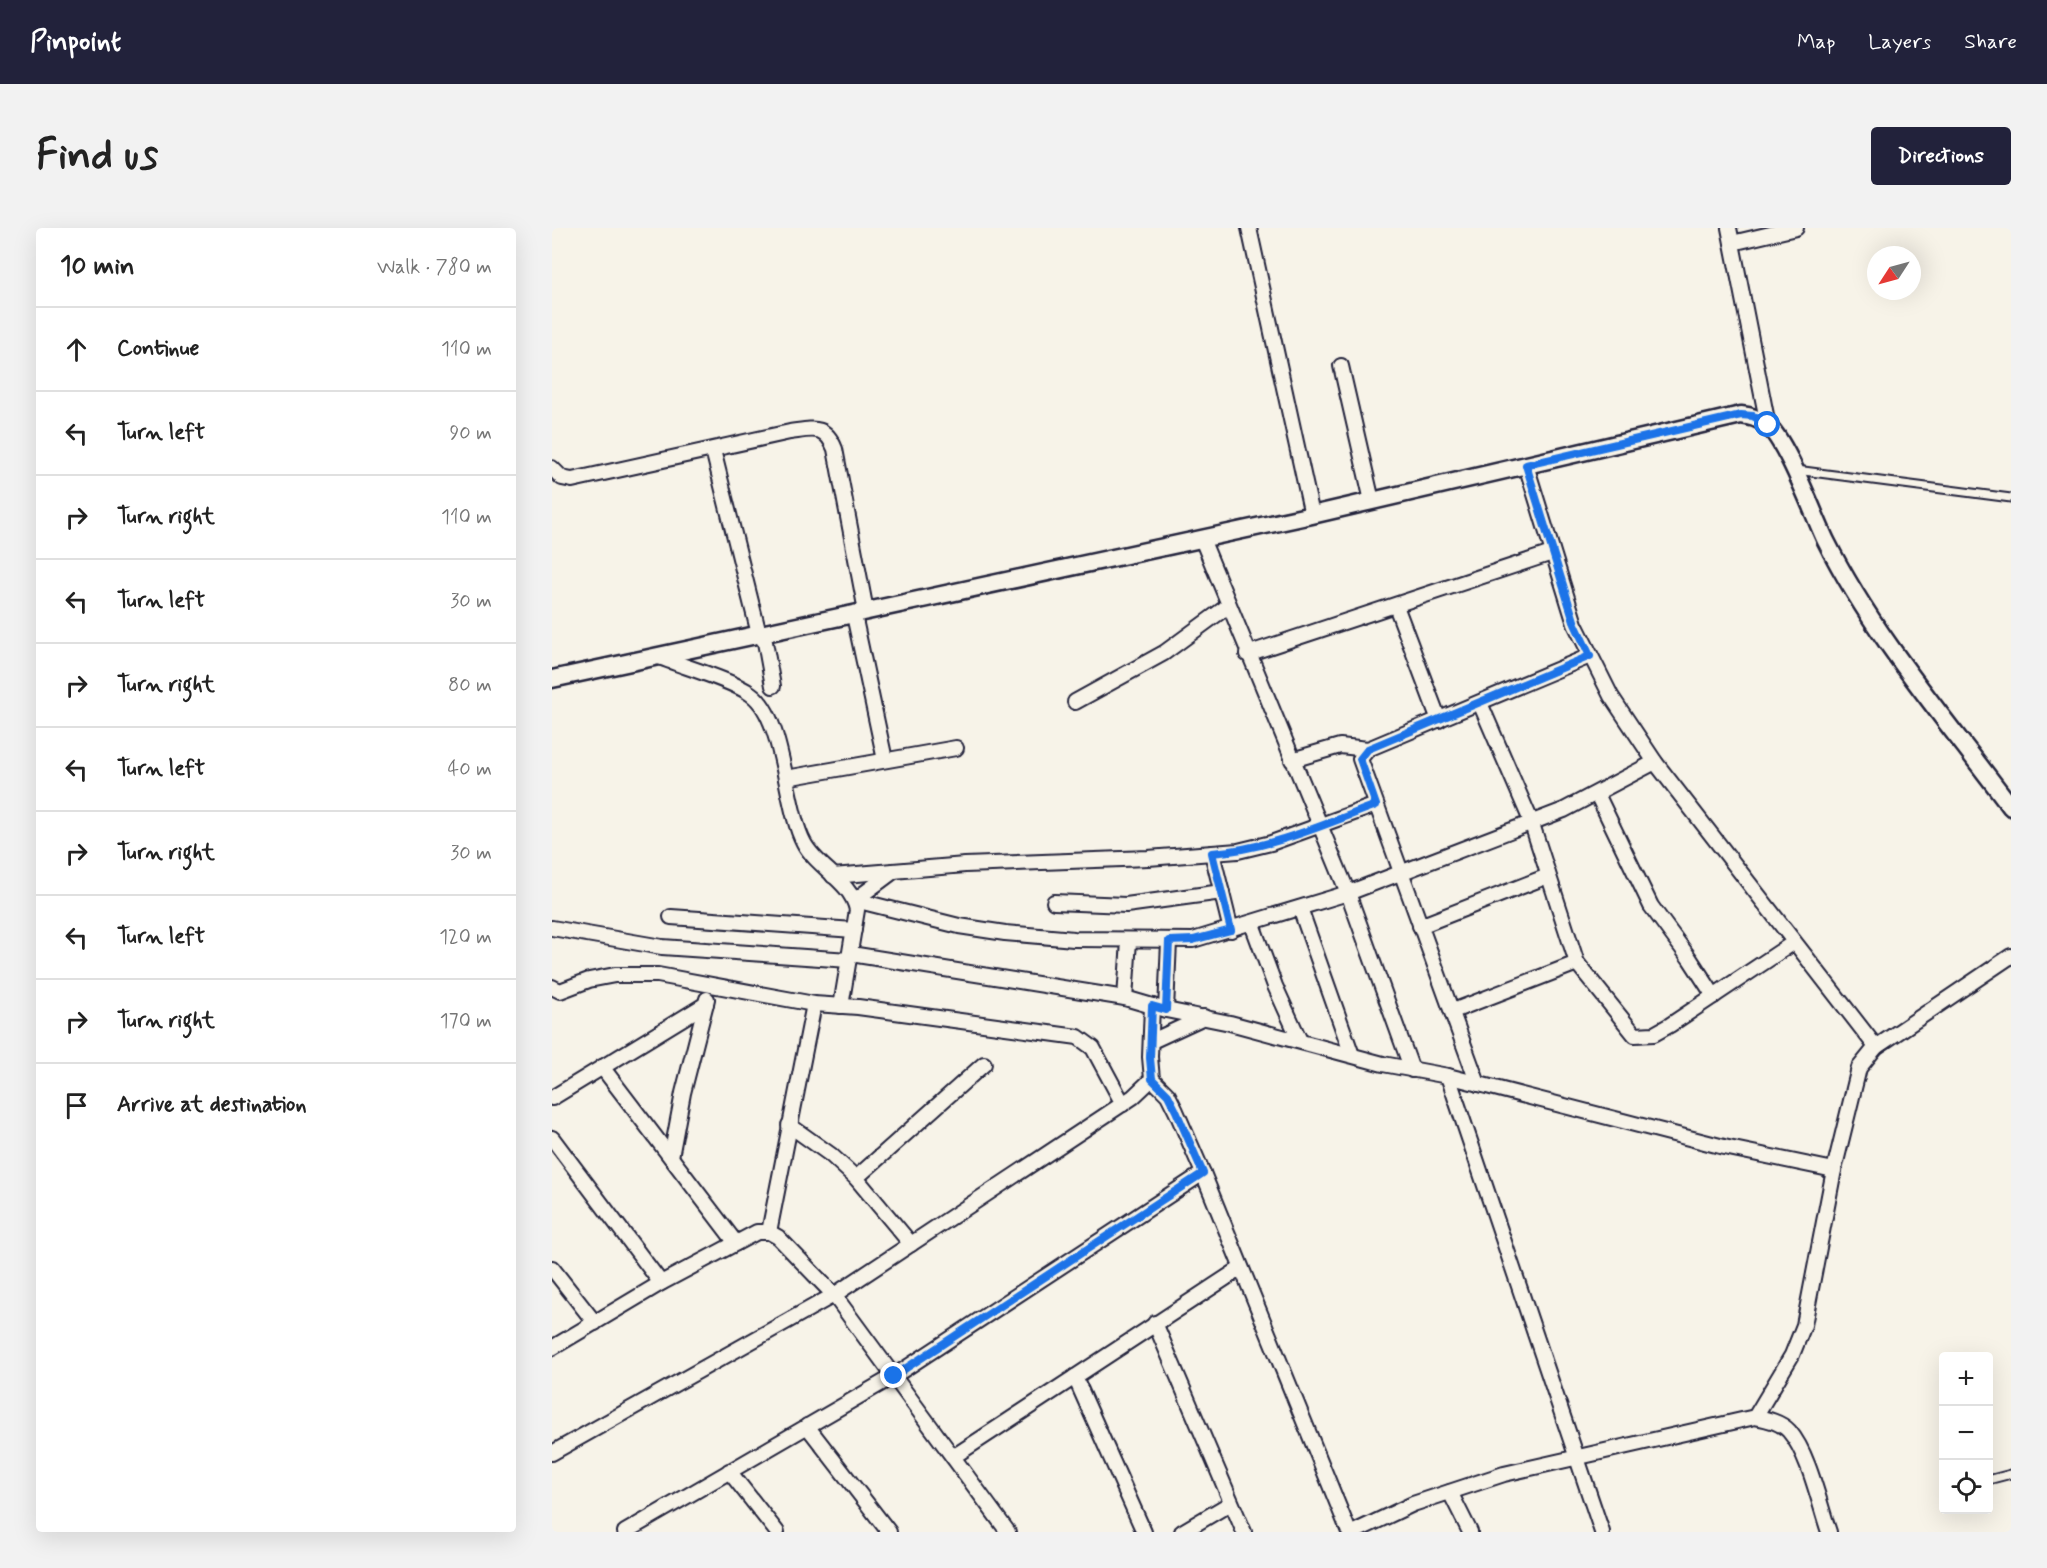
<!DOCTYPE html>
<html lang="en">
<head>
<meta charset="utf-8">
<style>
	body { margin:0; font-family:Mynerve,sans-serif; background:#f2f2f2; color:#222 }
	.controls { position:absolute; right:18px; bottom:18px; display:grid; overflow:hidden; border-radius:6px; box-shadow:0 6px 24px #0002 }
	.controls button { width:54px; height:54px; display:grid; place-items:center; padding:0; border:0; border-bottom:2px solid #e0e0e0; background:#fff; color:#222; font:30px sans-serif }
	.compass { position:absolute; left:1315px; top:18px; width:54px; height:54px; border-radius:50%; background:#fff; box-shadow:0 6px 24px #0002; rotate:234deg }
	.stop { position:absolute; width:18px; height:18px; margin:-14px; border:4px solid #1a73e8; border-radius:50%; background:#fff }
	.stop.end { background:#1a73e8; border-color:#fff; box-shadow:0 2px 6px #0008 }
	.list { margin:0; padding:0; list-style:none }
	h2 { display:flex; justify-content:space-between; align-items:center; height:78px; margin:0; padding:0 24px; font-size:26px }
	h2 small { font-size:20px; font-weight:400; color:#767676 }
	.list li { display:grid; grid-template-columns:39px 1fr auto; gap:18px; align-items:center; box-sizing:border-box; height:84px; padding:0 24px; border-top:2px solid #e0e0e0 }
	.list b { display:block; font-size:22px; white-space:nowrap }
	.list em { font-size:20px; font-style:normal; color:#767676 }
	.icon { flex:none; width:33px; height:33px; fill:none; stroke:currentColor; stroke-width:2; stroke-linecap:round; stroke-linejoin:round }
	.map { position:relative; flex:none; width:1459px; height:1304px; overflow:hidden; border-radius:6px }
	header { display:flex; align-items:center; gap:36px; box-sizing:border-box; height:84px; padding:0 30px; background:#22223b; color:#fff }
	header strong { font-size:28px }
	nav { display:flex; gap:33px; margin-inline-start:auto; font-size:21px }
	.intro { display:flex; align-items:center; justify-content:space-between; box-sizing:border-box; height:144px; padding:0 36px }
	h1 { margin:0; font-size:42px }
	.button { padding:15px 27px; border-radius:6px; background:#22223b; color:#fff; font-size:21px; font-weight:700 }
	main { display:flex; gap:36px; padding:0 36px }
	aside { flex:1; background:#fff; border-radius:6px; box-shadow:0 6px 24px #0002 }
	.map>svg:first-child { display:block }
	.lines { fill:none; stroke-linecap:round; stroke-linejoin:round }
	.service-casing { stroke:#22223b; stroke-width:11 }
	.minor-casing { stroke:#22223b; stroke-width:18 }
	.tertiary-casing { stroke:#22223b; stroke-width:21 }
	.service { stroke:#f7f3e8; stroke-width:7 }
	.minor { stroke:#f7f3e8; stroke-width:14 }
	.tertiary { stroke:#f7f3e8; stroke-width:16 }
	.route { stroke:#1a73e8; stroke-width:8 }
</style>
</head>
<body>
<header>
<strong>Pinpoint</strong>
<nav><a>Map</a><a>Layers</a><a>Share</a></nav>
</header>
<div class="intro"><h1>Find us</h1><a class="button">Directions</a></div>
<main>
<aside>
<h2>10 min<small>Walk · 780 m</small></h2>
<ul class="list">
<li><svg class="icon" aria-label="ahead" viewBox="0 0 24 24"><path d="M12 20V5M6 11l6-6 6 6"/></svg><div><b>Continue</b></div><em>110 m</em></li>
<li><svg class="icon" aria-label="left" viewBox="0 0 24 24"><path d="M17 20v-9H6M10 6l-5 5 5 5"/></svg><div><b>Turn left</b></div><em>90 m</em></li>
<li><svg class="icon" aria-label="right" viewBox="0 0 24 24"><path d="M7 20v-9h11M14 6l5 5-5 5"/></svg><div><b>Turn right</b></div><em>110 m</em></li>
<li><svg class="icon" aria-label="left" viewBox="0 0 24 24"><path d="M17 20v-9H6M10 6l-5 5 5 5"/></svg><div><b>Turn left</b></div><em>30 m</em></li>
<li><svg class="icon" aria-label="right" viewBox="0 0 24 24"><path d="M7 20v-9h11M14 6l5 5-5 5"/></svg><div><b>Turn right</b></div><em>80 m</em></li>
<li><svg class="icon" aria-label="left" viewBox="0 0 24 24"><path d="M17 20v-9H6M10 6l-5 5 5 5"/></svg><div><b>Turn left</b></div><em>40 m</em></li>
<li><svg class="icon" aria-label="right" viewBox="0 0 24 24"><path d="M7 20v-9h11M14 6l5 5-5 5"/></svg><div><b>Turn right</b></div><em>30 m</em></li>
<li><svg class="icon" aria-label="left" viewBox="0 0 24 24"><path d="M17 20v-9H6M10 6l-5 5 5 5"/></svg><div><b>Turn left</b></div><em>120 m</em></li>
<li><svg class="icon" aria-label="right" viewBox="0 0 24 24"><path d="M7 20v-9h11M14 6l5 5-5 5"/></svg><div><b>Turn right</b></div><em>170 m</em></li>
<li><svg class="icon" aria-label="arrive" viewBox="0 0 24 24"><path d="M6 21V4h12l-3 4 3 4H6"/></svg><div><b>Arrive at destination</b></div></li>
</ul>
</aside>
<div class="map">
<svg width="1459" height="1304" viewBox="0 0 1459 1304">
	<rect width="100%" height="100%" fill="#f7f3e8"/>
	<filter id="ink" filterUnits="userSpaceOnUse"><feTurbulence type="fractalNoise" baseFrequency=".0167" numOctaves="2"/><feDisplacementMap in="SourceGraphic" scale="12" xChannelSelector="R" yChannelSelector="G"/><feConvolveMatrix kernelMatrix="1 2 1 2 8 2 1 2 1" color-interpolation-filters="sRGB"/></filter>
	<g filter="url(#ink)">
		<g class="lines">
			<defs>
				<g id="service">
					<polyline points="1244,242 1459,270"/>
					<polyline points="1436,1252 1459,1246"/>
				</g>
				<g id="minor">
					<polyline points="697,0 760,287"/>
					<polyline points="1177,0 1216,197"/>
					<polyline points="1180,15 1244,0"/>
					<polyline points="789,138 820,273"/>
					<polyline points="161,222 207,406 213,414 221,458"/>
					<polyline points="974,237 1023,396 1059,468 1103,534 1324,819"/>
					<path d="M0 240 10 250 20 252 238 204C261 201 273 196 283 221L314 383"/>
					<polyline points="650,311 796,665 860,842"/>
					<polyline points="844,378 887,492"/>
					<polyline points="302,387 333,532"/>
					<polyline points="695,426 1000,325"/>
					<path d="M105 428C129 438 180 452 199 466 233 490 232 578 252 615 265 640 299 653 305 682L289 778"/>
					<polyline points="523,474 612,425 676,378"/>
					<polyline points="928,475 979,593 1025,735 1083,807 1102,806 1118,797 1241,715"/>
					<polyline points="740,532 788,518 816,521"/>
					<polyline points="234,550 404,520"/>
					<polyline points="1045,566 1099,678 1138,731 1162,768"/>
					<polyline points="660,625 679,702"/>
					<polyline points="281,648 413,637 596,630 686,623 719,615 824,577"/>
					<polyline points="303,672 407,698 453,705 522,711 641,712 796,665 1012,582 1103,534"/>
					<polyline points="303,672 342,643"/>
					<polyline points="502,674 574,677 670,664"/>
					<polyline points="748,680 800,827"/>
					<polyline points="119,689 302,702"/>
					<polyline points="700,696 723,758 748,813"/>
					<polyline points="868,698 996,648"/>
					<polyline points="0,700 110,719 297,732"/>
					<polyline points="299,726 573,770 614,782 678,795 831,836 896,848 1172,919 1282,942"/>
					<polyline points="0,759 8,763 37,752 63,747 106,747 262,776 306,779 526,809 541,820 571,876"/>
					<polyline points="573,770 577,713"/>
					<polyline points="600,778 598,829 600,851 616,867 624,883 651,945"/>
					<polyline points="614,782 617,713"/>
					<polyline points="901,783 1025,735"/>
					<polyline points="600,813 652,789"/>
					<polyline points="50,839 184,1015"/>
					<polyline points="896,848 1050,1304"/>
					<polyline points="926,856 808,531 816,521 1038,428"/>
					<polyline points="0,870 154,776"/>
					<polyline points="237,897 279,927 304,950 359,1016"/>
					<polyline points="0,910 109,1055"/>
					<polyline points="119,929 131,865 155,771"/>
					<polyline points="304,950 432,836"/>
					<polyline points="217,1004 262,776"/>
					<polyline points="0,1040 43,1095"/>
					<polyline points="603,1095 692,1304"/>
					<polyline points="0,1120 109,1055 205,1004 217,1004 226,1009 282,1067 456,1304"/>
					<polyline points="523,1149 592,1304"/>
					<polyline points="1203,1189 1240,1127 1252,1097 1282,942 1307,840 1324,819 1459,728"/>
					<polyline points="255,1198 337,1304"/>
					<polyline points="0,1225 282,1067 581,869 600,851"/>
					<polyline points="401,1229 689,1040"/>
					<polyline points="177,1243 225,1304"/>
					<polyline points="898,1264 918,1304"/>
					<polyline points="73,1304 342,1148 651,945 797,1304"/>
					<polyline points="630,1304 679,1275"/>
					<path d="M802 1304 861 1276 952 1246 1203 1189C1215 1191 1229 1194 1237 1203 1257 1226 1267 1275 1277 1304"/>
				</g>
				<path id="tertiary" d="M0 451 760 287 1189 187C1199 188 1206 190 1214 196 1234 211 1262 288 1274 313 1322 409 1395 493 1459 579"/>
			</defs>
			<use href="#service" class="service-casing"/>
			<use href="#minor" class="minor-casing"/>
			<use href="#tertiary" class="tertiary-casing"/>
			<use href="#service" class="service"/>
			<use href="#minor" class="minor"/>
			<use href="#tertiary" class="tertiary"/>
		</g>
	</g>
	<g class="lines" filter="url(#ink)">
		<path class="route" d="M342 1148 651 945 624 883 616 867 600 851 598 830 600 778 614 782 617 713 641 712 679 702 660 625C717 621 771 597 824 577L808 531 816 521 1038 428 1023 396 974 237 1189 187 1201 188 1216 197"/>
	</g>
</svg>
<div class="controls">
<button>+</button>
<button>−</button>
<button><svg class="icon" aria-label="locate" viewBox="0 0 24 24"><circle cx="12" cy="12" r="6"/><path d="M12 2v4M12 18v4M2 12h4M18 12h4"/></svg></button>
</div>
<svg class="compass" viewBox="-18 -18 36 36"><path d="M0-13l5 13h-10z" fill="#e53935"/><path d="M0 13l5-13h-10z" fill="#767676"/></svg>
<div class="stop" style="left:1216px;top:197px"></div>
<div class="stop end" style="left:342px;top:1148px"></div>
</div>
</main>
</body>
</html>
